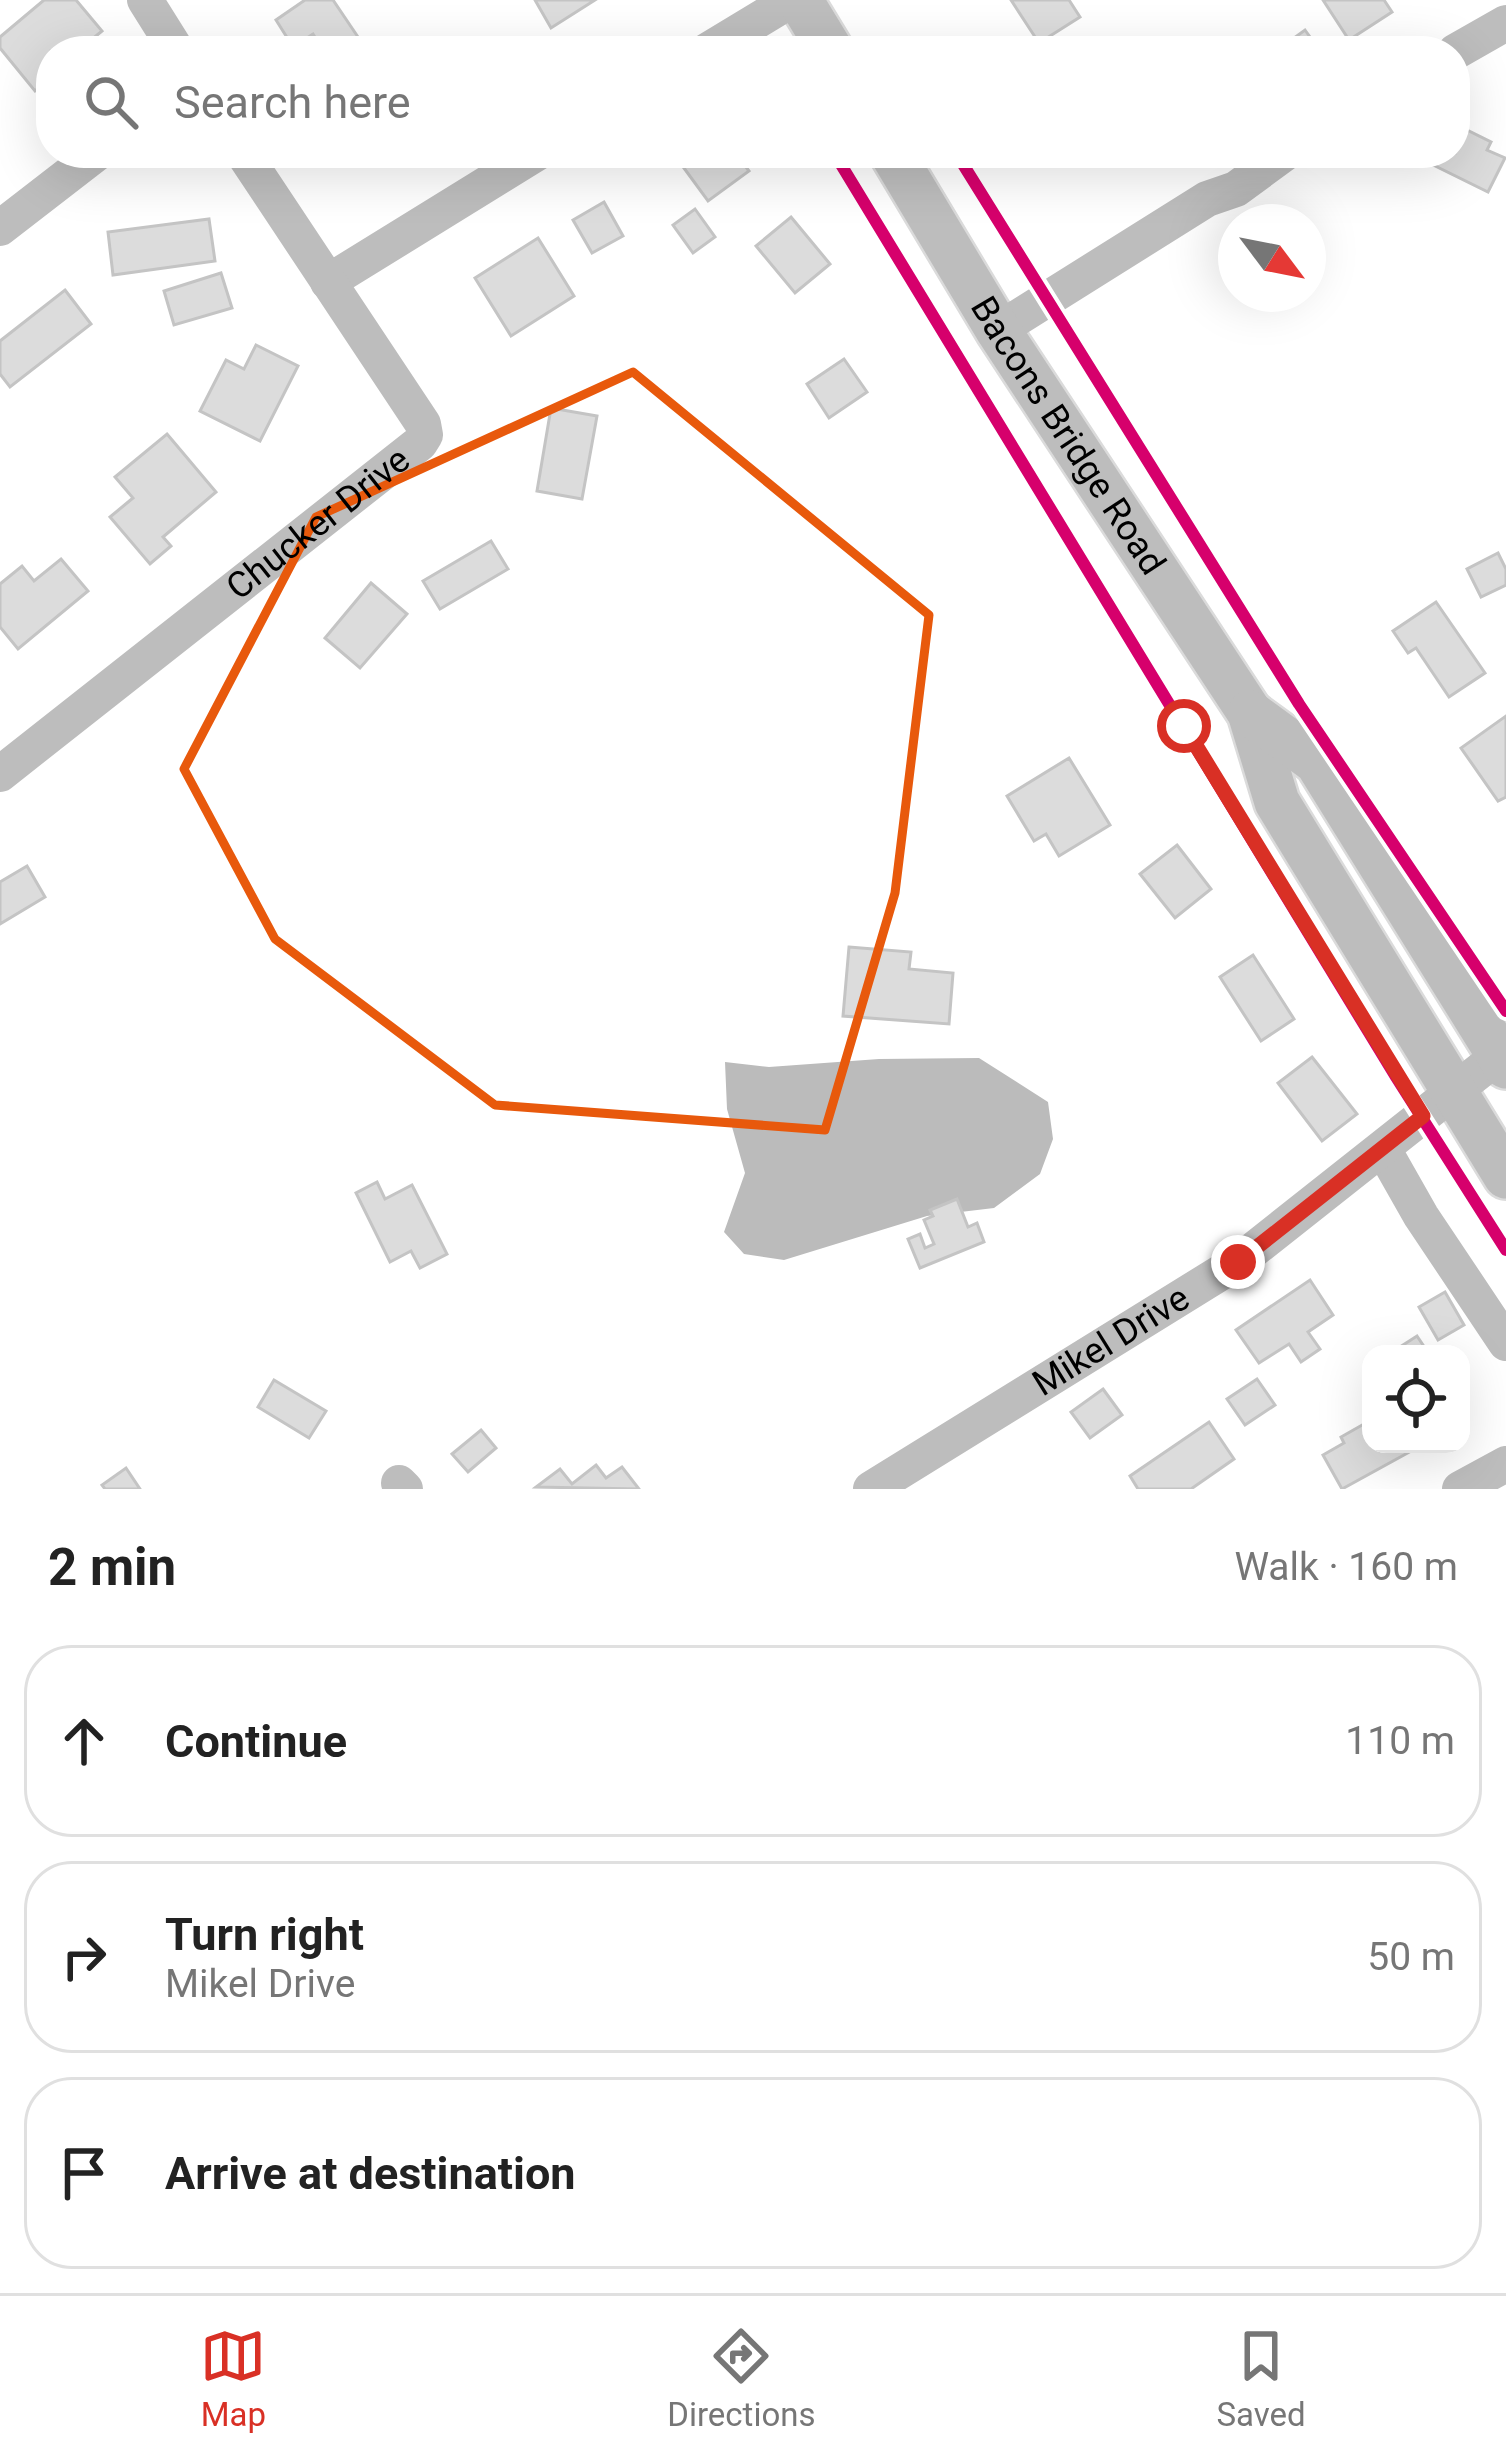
<!DOCTYPE html>
<html lang="en">
<head>
<meta charset="utf-8">
<style>
	body { margin:0; font-family:Roboto,sans-serif; background:#f2f2f2; color:#222 }
	.controls { position:absolute; right:36px; bottom:36px; display:grid; overflow:hidden; border-radius:24px; box-shadow:0 12px 48px #0002 }
	.controls button { width:108px; height:108px; display:grid; place-items:center; padding:0; border:0; border-bottom:3px solid #e0e0e0; background:#fff; color:#222; font:60px sans-serif }
	.compass { position:absolute; left:1218px; top:204px; width:108px; height:108px; border-radius:50%; background:#fff; box-shadow:0 12px 48px #0002; rotate:122deg }
	.stop { position:absolute; width:36px; height:36px; margin:-27px; border:9px solid #d93025; border-radius:50%; background:#fff }
	.stop.end { background:#d93025; border-color:#fff; box-shadow:0 3px 12px #0008 }
	.list { margin:0; padding:0; list-style:none }
	h2 { display:flex; justify-content:space-between; align-items:center; height:156px; margin:0; padding:0 48px; font-size:51px }
	h2 small { font-size:39px; font-weight:400; color:#767676 }
	.list li { display:grid; grid-template-columns:78px 1fr auto; gap:36px; align-items:center; box-sizing:border-box; height:192px; margin:0 24px 24px; padding:0 24px; border:3px solid #e0e0e0; border-radius:48px }
	.list b { display:block; font-size:45px; white-space:nowrap }
	.list p { margin:0; font-size:39px; white-space:nowrap; color:#767676 }
	.list em { font-size:39px; font-style:normal; color:#767676 }
	.icon { flex:none; width:66px; height:66px; fill:none; stroke:currentColor; stroke-width:2; stroke-linecap:round; stroke-linejoin:round }
	.map { position:relative; flex:none; width:1506px; height:1489px; overflow:hidden }
	.search { position:absolute; background:#fff; box-shadow:0 12px 48px #0002; left:36px; right:36px; top:36px; height:132px; display:flex; align-items:center; gap:30px; box-sizing:border-box; padding:0 42px; border-radius:48px; color:#767676; font-size:45px }
	.sheet { height:804px; background:#fff }
	nav { display:flex; justify-content:space-around; align-items:center; box-sizing:border-box; height:168px; border-top:3px solid #e0e0e0; background:#fff; font-size:33px; color:#767676 }
	nav a { display:grid; justify-items:center; gap:6px }
	nav .on { color:#d93025 }
	.map>svg:first-child { display:block }
	.water { fill:#bbb }
	.building { fill:#dcdcdc; stroke:#c4c4c4; stroke-width:3 }
	.lines { fill:none; stroke-linecap:round; stroke-linejoin:round }
	.major-casing { stroke:#dbdbdb; stroke-width:50 }
	.minor { stroke:#bdbdbd; stroke-width:36 }
	.major { stroke:#bdbdbd; stroke-width:45 }
	.cycleway-casing { stroke:#fff; stroke-width:20 }
	.cycleway { stroke:#d6006c; stroke-width:12 }
	.route { stroke:#d93025; stroke-width:15 }
	.marked { fill:none; stroke:#e8590c; stroke-width:9; stroke-linejoin:round }
	.labels { text-anchor:middle; dominant-baseline:central; stroke-width:10; stroke-linejoin:round; paint-order:stroke }
	.street-label { font-size:36px; fill:#000; stroke:#fff }
</style>
</head>
<body>
<div class="map">
<svg width="1506" height="1489" viewBox="0 0 1506 1489">
	<rect width="100%" height="100%" fill="#fff"/>
	<polygon class="water" points="979,1058 1048,1102 1053,1139 1040,1174 994,1208 927,1216 784,1260 744,1254 724,1232 745,1173 727,1109 725,1062 769,1067 879,1059"/>
	<g class="building">
		<polygon points="44,0 76,0 102,31 78,51 51,51 51,78 35,91 0,48 0,37"/>
		<polygon points="305,0 333,0 358,37 337,51 324,51 313,34 293,47 276,20"/>
		<polygon points="535,0 595,0 551,28"/>
		<polygon points="1011,0 1069,0 1080,17 1039,43"/>
		<polygon points="1323,0 1384,0 1392,12 1349,40"/>
		<polygon points="1305,30 1320,51 1276,51"/>
		<polygon points="1455,124 1491,142 1487,150 1505,158 1488,192 1413,155 1455,153"/>
		<polygon points="696,153 750,153 741,160 749,171 708,201 681,164"/>
		<polygon points="604,202 623,236 592,253 573,220"/>
		<polygon points="695,209 715,237 693,253 673,225"/>
		<polygon points="791,217 830,264 795,293 756,246"/>
		<polygon points="209,219 215,261 113,275 108,232"/>
		<polygon points="538,238 574,296 511,336 475,278"/>
		<polygon points="221,273 232,308 174,325 164,291"/>
		<polygon points="65,290 91,324 10,387 0,374 0,341"/>
		<polygon points="256,345 298,366 260,441 200,411 226,360 244,369"/>
		<polygon points="844,359 867,392 829,418 807,384"/>
		<polygon points="551,408 597,416 582,499 537,491"/>
		<polygon points="167,434 216,492 163,537 171,546 150,564 110,517 133,498 115,477"/>
		<polygon points="491,541 508,569 440,609 423,581"/>
		<polygon points="1498,553 1506,569 1506,585 1481,597 1467,569"/>
		<polygon points="61,559 88,591 18,649 0,627 0,584 22,566 34,581"/>
		<polygon points="371,583 407,614 360,668 325,638"/>
		<polygon points="1436,602 1485,673 1449,697 1416,648 1408,653 1393,631"/>
		<polygon points="1506,716 1506,797 1498,801 1461,748"/>
		<polygon points="1069,758 1110,825 1059,856 1046,834 1034,841 1007,796"/>
		<polygon points="1177,845 1211,889 1175,918 1140,874"/>
		<polygon points="27,866 45,897 0,924 0,882"/>
		<polygon points="849,947 911,952 909,969 953,973 949,1024 843,1016"/>
		<polygon points="1253,955 1294,1019 1261,1041 1220,977"/>
		<polygon points="1312,1057 1357,1114 1322,1141 1278,1083"/>
		<polygon points="377,1182 385,1199 412,1185 447,1254 420,1268 411,1251 390,1262 356,1193"/>
		<polygon points="957,1199 968,1227 977,1223 984,1242 920,1268 908,1239 920,1234 925,1248 934,1244 924,1220 933,1216 930,1210"/>
		<polygon points="1310,1280 1333,1315 1308,1332 1320,1349 1301,1362 1289,1344 1259,1363 1236,1330"/>
		<polygon points="1445,1292 1464,1325 1438,1340 1419,1307"/>
		<polygon points="1417,1336 1429,1354 1389,1354"/>
		<polygon points="1257,1379 1275,1405 1245,1425 1227,1399"/>
		<polygon points="274,1380 326,1411 309,1438 258,1407"/>
		<polygon points="1103,1389 1122,1415 1090,1438 1071,1412"/>
		<polygon points="1371,1420 1371,1444 1424,1444 1342,1489 1323,1455 1344,1443 1341,1437"/>
		<polygon points="1209,1422 1234,1459 1191,1489 1138,1489 1130,1476"/>
		<polygon points="481,1430 496,1448 468,1472 452,1454"/>
		<polygon points="596,1465 606,1478 622,1467 639,1489 536,1487 560,1469 572,1484"/>
		<polygon points="126,1468 140,1489 105,1489 102,1485"/>
	</g>
	<g class="lines">
		<defs>
			<g id="major">
				<polyline points="800,0 831,51"/>
				<path id="s3" d="M892 153 998 330 1250 713 1277 802 1506 1176"/>
				<polyline points="1250,713 1317,762 1506,1066"/>
			</g>
		</defs>
		<use href="#major" class="major-casing"/>
		<g class="minor">
			<polyline points="145,0 177,51"/>
			<polyline points="707,51 791,0"/>
			<polyline points="1455,52 1506,23"/>
			<polyline points="0,228 97,153"/>
			<polyline points="328,282 537,153"/>
			<polyline points="998,330 1207,199 1236,189 1285,153"/>
			<path id="s1" d="M0 774 420 443 425 435 423 424 243 153"/>
			<polyline points="1383,1149 1421,1216 1506,1343"/>
			<polyline points="399,1483 405,1489"/>
			<path id="s2" d="M871 1489 1238 1262 1506 1050"/>
			<polyline points="1460,1489 1506,1464"/>
		</g>
		<use href="#major" class="major"/>
		<defs>
			<g id="cycleway">
				<polyline points="834,153 1396,1077 1506,1250"/>
				<polyline points="956,153 1299,704 1506,1011"/>
			</g>
		</defs>
		<use href="#cycleway" class="cycleway-casing"/>
		<use href="#cycleway" class="cycleway"/>
	</g>
	<g class="lines">
		<polyline class="route" points="1184,726 1423,1116 1238,1262"/>
	</g>
	<path class="marked" d="M633 372 929 615 895 893 825 1130 495 1105 275 939 184 769 316 517Z"/>
	<g class="labels">
		<g class="street-label">
			<text stroke="none"><textPath href="#s3" startOffset="333">Bacons Bridge Road</textPath></text>
			<text stroke="none"><textPath href="#s1" startOffset="405">Chucker Drive</textPath></text>
			<text stroke="none"><textPath href="#s2" startOffset="282">Mikel Drive</textPath></text>
		</g>
	</g>
</svg>
<div class="controls">
<button><svg class="icon" aria-label="locate" viewBox="0 0 24 24"><circle cx="12" cy="12" r="6"/><path d="M12 2v4M12 18v4M2 12h4M18 12h4"/></svg></button>
</div>
<svg class="compass" viewBox="-18 -18 36 36"><path d="M0-13l5 13h-10z" fill="#e53935"/><path d="M0 13l5-13h-10z" fill="#767676"/></svg>
<div class="stop" style="left:1184px;top:726px"></div>
<div class="stop end" style="left:1238px;top:1262px"></div>
<div class="search"><svg class="icon" aria-label="search" viewBox="0 0 24 24"><circle cx="10" cy="10" r="6"/><path d="M15 15l6 6"/></svg>Search here</div>
</div>
<section class="sheet">
<h2>2 min<small>Walk · 160 m</small></h2>
<ul class="list">
<li><svg class="icon" aria-label="ahead" viewBox="0 0 24 24"><path d="M12 20V5M6 11l6-6 6 6"/></svg><div><b>Continue</b></div><em>110 m</em></li>
<li><svg class="icon" aria-label="right" viewBox="0 0 24 24"><path d="M7 20v-9h11M14 6l5 5-5 5"/></svg><div><b>Turn right</b><p>Mikel Drive</p></div><em>50 m</em></li>
<li><svg class="icon" aria-label="arrive" viewBox="0 0 24 24"><path d="M6 21V4h12l-3 4 3 4H6"/></svg><div><b>Arrive at destination</b></div></li>
</ul>
</section>
<nav>
<a class="on"><svg class="icon" aria-label="map" viewBox="0 0 24 24"><path d="M3 6l6-2 6 2 6-2v14l-6 2-6-2-6 2zM9 4v14M15 6v14"/></svg>Map</a>
<a><svg class="icon" aria-label="directions" viewBox="0 0 24 24"><path d="M12 3l9 9-9 9-9-9zM9 14v-3h6M13 9l2 2-2 2"/></svg>Directions</a>
<a><svg class="icon" aria-label="saved" viewBox="0 0 24 24"><path d="M7 4h10v16l-5-4-5 4z"/></svg>Saved</a>
</nav>
</body>
</html>
